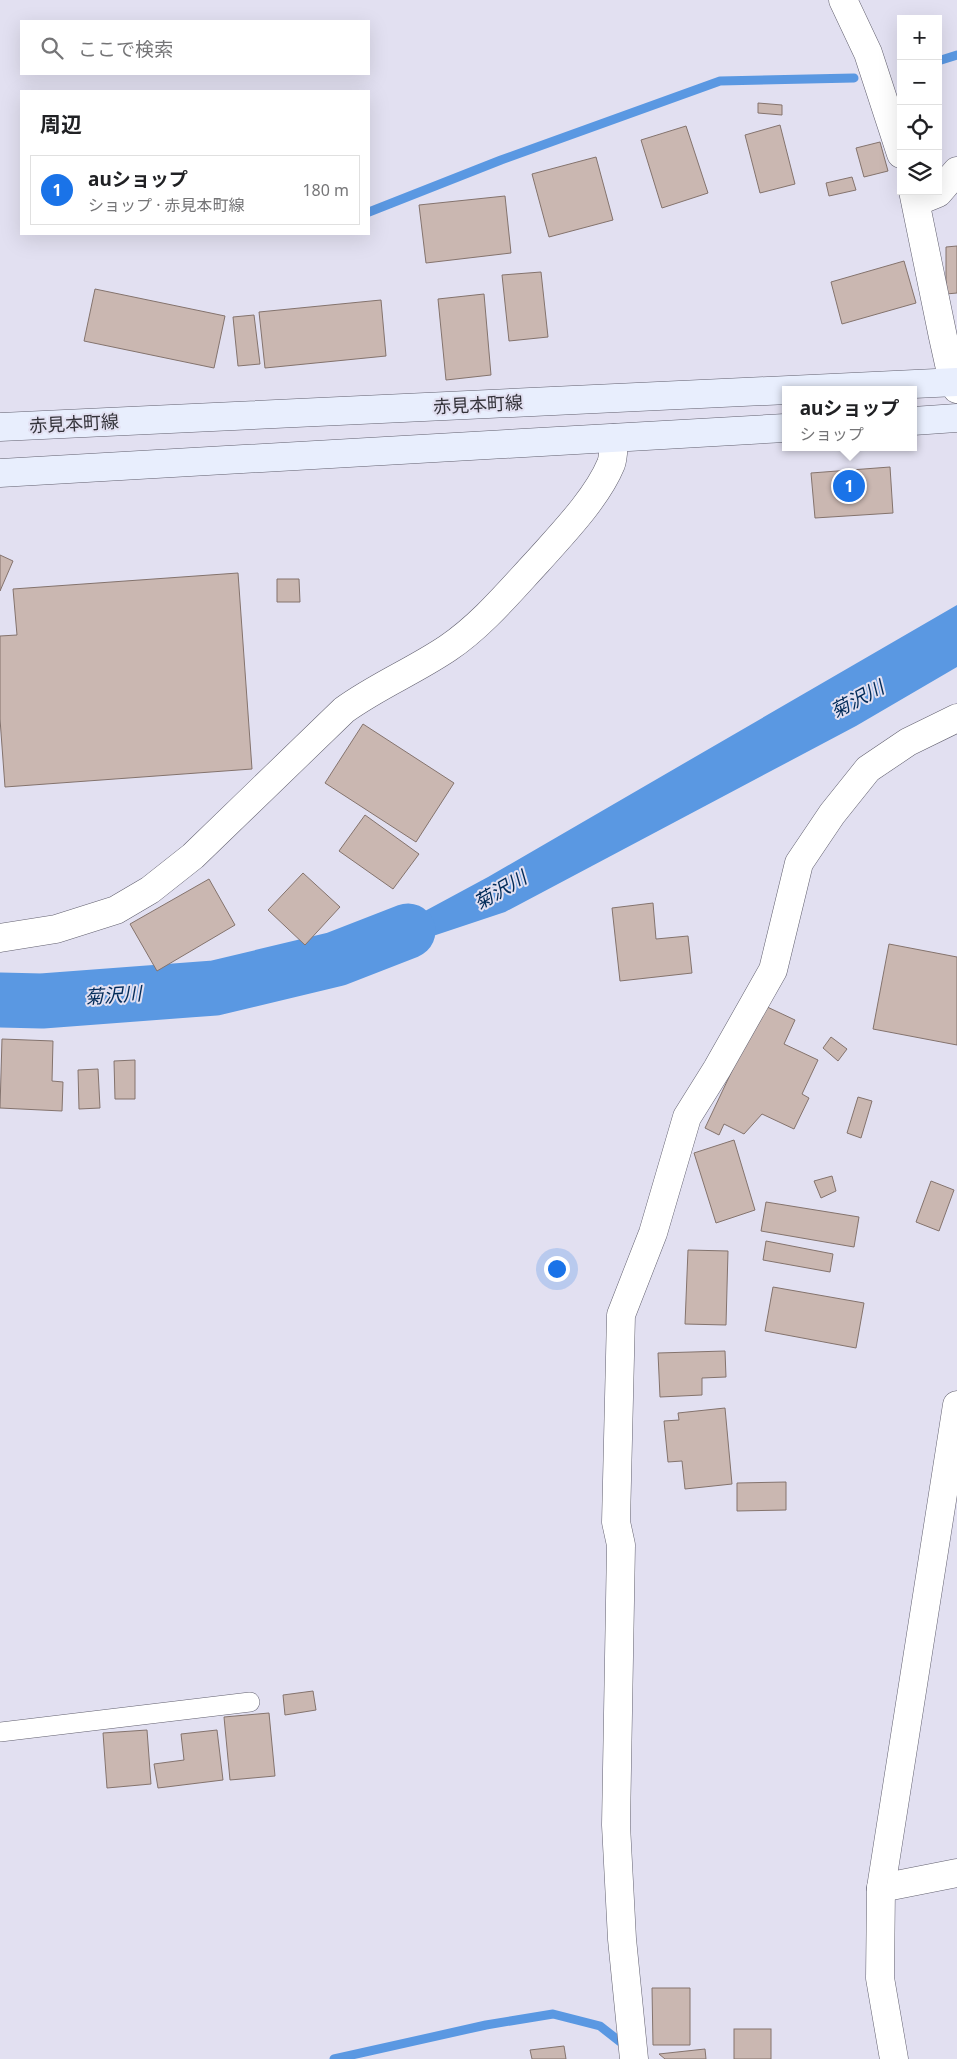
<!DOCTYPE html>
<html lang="ja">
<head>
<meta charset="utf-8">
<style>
	body { margin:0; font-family:"Noto Sans","Noto Sans JP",sans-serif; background:#f6f6f6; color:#202124 }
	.controls { position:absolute; right:15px; top:15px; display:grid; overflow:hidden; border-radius:0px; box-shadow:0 5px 20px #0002 }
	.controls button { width:45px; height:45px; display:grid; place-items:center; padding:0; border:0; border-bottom:1px solid #e0e0e0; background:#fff; color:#202124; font:25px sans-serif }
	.you { position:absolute; left:556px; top:1268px; width:18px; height:18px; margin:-12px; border:4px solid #fff; border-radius:50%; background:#1a73e8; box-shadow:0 0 0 8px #1a73e833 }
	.badge { display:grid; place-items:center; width:32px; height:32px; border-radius:50%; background:#1a73e8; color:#fff; font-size:16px; font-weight:700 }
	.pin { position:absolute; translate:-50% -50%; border:2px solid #fff; box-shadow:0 1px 5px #0006 }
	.popup { position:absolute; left:782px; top:386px; width:135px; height:65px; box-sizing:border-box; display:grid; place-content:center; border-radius:0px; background:#fff; filter:drop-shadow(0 1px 4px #0005); font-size:16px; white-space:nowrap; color:#757577 }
	.popup b { font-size:19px; color:#202124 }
	.popup::after { content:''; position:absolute; left:50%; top:100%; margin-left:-10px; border:10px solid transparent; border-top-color:#fff }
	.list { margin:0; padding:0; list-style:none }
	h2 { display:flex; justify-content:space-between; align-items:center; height:65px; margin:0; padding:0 20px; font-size:21px }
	h2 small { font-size:16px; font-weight:400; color:#757577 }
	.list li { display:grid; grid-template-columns:32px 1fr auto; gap:15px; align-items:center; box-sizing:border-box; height:70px; margin:0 10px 10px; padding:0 10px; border:1px solid #e0e0e0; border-radius:0px }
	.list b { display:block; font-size:19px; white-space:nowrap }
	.list p { margin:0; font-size:16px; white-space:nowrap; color:#757577 }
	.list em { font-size:16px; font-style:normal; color:#757577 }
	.icon { flex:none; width:28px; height:28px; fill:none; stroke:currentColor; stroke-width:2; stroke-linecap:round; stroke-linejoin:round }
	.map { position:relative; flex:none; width:957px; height:2059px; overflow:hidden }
	.search { position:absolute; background:#fff; box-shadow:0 5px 20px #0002; left:20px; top:20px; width:350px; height:55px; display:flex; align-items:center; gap:12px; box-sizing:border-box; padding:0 18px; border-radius:0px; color:#757577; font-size:19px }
	.panel { position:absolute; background:#fff; box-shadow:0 5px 20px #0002; left:20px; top:90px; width:350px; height:145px; border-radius:0px }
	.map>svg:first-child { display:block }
	.water { fill:#5a98e2 }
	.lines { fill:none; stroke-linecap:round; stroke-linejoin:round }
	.stream { stroke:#5a98e2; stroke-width:9 }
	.river { stroke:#5a98e2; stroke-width:55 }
	.building { fill:#cab7b1; stroke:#84736d }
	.lane-casing { stroke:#62606f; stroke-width:20 }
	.street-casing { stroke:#62606f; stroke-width:29 }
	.secondary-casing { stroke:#62606f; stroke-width:29 }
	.lane { stroke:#fff; stroke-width:19 }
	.street { stroke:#fff; stroke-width:28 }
	.secondary { stroke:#e8eefd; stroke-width:28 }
	.labels { text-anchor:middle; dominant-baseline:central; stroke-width:4; stroke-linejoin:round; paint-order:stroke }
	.street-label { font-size:18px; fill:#35343b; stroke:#e2e0f1 }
	.water-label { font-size:19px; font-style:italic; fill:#002a58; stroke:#e2e0f1 }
</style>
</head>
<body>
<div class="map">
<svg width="957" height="2059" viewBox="0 0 957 2059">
	<rect width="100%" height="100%" fill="#e2e0f1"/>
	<polygon class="water" points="957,605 957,667 856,726 505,912 406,945 336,959 488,877"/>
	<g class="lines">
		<g class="stream">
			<polyline points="938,61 957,55"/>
			<polyline points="369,212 501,160 720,81 854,78"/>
			<polyline points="334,2059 486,2025 553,2014 600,2026 628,2048"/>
		</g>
		<polyline class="river" points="0,1000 42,1001 215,988 336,959 408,931"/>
	</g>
	<g class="building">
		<polygon points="758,103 782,105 782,115 758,113"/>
		<polygon points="780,125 795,184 760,193 745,135"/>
		<polygon points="686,126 708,193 662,208 641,140"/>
		<polygon points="880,142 888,171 864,177 856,148"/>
		<polygon points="596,157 613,220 549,237 532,174"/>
		<polygon points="852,177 856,190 829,196 826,183"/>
		<polygon points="505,196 511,253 426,263 419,205"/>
		<polygon points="957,246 957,293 946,294 946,247"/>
		<polygon points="904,261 916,303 842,324 831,282"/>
		<polygon points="541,272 548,337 509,341 502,275"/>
		<polygon points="95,289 225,316 214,368 84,341"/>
		<polygon points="484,294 491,375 446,380 438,299"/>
		<polygon points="381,300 386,356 265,368 259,312"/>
		<polygon points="254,315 260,364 238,366 233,317"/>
		<polygon points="890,467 893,513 815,518 811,473"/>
		<polygon points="0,555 13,561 0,591"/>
		<polygon points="238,573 252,769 5,787 0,719 0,636 17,635 13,589"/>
		<polygon points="277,579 299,579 300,602 277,602"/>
		<polygon points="363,724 454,783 416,842 325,783"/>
		<polygon points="365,815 419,854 393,889 339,851"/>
		<polygon points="303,873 340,907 305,945 268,910"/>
		<polygon points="209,879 235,925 157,971 130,924"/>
		<polygon points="653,903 656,939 688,936 692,973 620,981 612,908"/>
		<polygon points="889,944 957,957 957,1045 873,1029"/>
		<polygon points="763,1005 795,1020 784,1044 818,1060 802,1094 809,1098 794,1129 762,1114 744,1134 724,1124 719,1135 705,1128"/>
		<polygon points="831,1037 847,1049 838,1061 823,1048"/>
		<polygon points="2,1039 53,1041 52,1081 63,1082 62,1111 0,1108"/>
		<polygon points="135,1060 135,1099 115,1099 114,1061"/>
		<polygon points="98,1069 100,1108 79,1109 78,1070"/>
		<polygon points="858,1097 872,1101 861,1138 847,1133"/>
		<polygon points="734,1140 755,1210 716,1223 694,1153"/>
		<polygon points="832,1176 836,1191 821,1198 814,1181"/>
		<polygon points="931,1181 954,1190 939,1231 916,1222"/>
		<polygon points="766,1202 859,1217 854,1247 761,1231"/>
		<polygon points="766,1241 833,1254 830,1272 763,1260"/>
		<polygon points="688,1250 728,1251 726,1325 685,1324"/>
		<polygon points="773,1287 864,1303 856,1348 765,1331"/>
		<polygon points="725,1351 726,1377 702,1378 702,1395 660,1397 658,1353"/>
		<polygon points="725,1408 732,1484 685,1489 682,1461 668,1462 664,1421 679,1420 678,1413"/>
		<polygon points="786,1482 786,1510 737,1511 737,1483"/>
		<polygon points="313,1691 316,1710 285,1715 283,1695"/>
		<polygon points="269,1713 275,1776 230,1780 224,1717"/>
		<polygon points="147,1730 151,1784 107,1788 103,1733"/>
		<polygon points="217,1730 223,1780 158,1788 154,1764 184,1760 181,1734"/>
		<polygon points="652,1988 690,1988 690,2045 653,2045"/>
		<rect x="734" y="2029" width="37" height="30"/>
		<polygon points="564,2046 566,2059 532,2059 530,2050"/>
		<polygon points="705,2049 706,2059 665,2059 659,2054"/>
	</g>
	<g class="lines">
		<defs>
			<polyline id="lane" points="0,1732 250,1702"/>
			<g id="street">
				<polyline points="843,0 868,53 901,154"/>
				<polyline points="913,191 943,337 953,382 957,389"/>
				<polyline points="916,202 938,193 957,171"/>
				<path d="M0 938 56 929 116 910 150 890 193 856 344 710C377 686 414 671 448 648 482 625 510 591 538 561 562 534 597 498 611 464 614 456 613 446 614 438"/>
				<polyline points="881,1888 957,1873"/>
				<polyline points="634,2059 622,1939 616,1825 621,1545 616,1522 621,1315 653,1233 687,1117 717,1069 773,970 799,863 832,814 868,769 908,742 957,718"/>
				<polyline points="894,2059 880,1978 881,1888 957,1405"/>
			</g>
			<g id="secondary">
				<polyline points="913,421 957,418"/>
				<polyline points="0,427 957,382"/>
				<polyline points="0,473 785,428"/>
			</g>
		</defs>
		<use href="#lane" class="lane-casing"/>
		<use href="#street" class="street-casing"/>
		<use href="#secondary" class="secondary-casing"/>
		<use href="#lane" class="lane"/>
		<use href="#street" class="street"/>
		<use href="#secondary" class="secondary"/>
	</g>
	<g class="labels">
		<g class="street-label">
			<text transform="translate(478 404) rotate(-3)">赤見本町線</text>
			<text transform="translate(74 423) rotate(-3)">赤見本町線</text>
		</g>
		<g class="water-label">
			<text transform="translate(857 699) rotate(-28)">菊沢川</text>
			<text transform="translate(500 890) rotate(-30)">菊沢川</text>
			<text transform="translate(113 995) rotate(-4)">菊沢川</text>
		</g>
	</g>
</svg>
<div class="controls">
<button>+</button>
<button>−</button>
<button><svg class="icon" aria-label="locate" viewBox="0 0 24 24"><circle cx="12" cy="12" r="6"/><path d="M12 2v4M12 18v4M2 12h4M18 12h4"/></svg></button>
<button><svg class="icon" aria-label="layers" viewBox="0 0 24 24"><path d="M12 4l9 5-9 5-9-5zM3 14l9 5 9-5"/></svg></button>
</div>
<div class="you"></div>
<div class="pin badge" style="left:849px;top:486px">1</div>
<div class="popup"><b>auショップ</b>ショップ</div>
<div class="search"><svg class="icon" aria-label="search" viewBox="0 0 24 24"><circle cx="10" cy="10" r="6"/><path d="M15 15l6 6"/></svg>ここで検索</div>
<section class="panel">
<h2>周辺<small></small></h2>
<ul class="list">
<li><span class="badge">1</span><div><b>auショップ</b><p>ショップ · 赤見本町線</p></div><em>180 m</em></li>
</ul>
</section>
</div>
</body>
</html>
